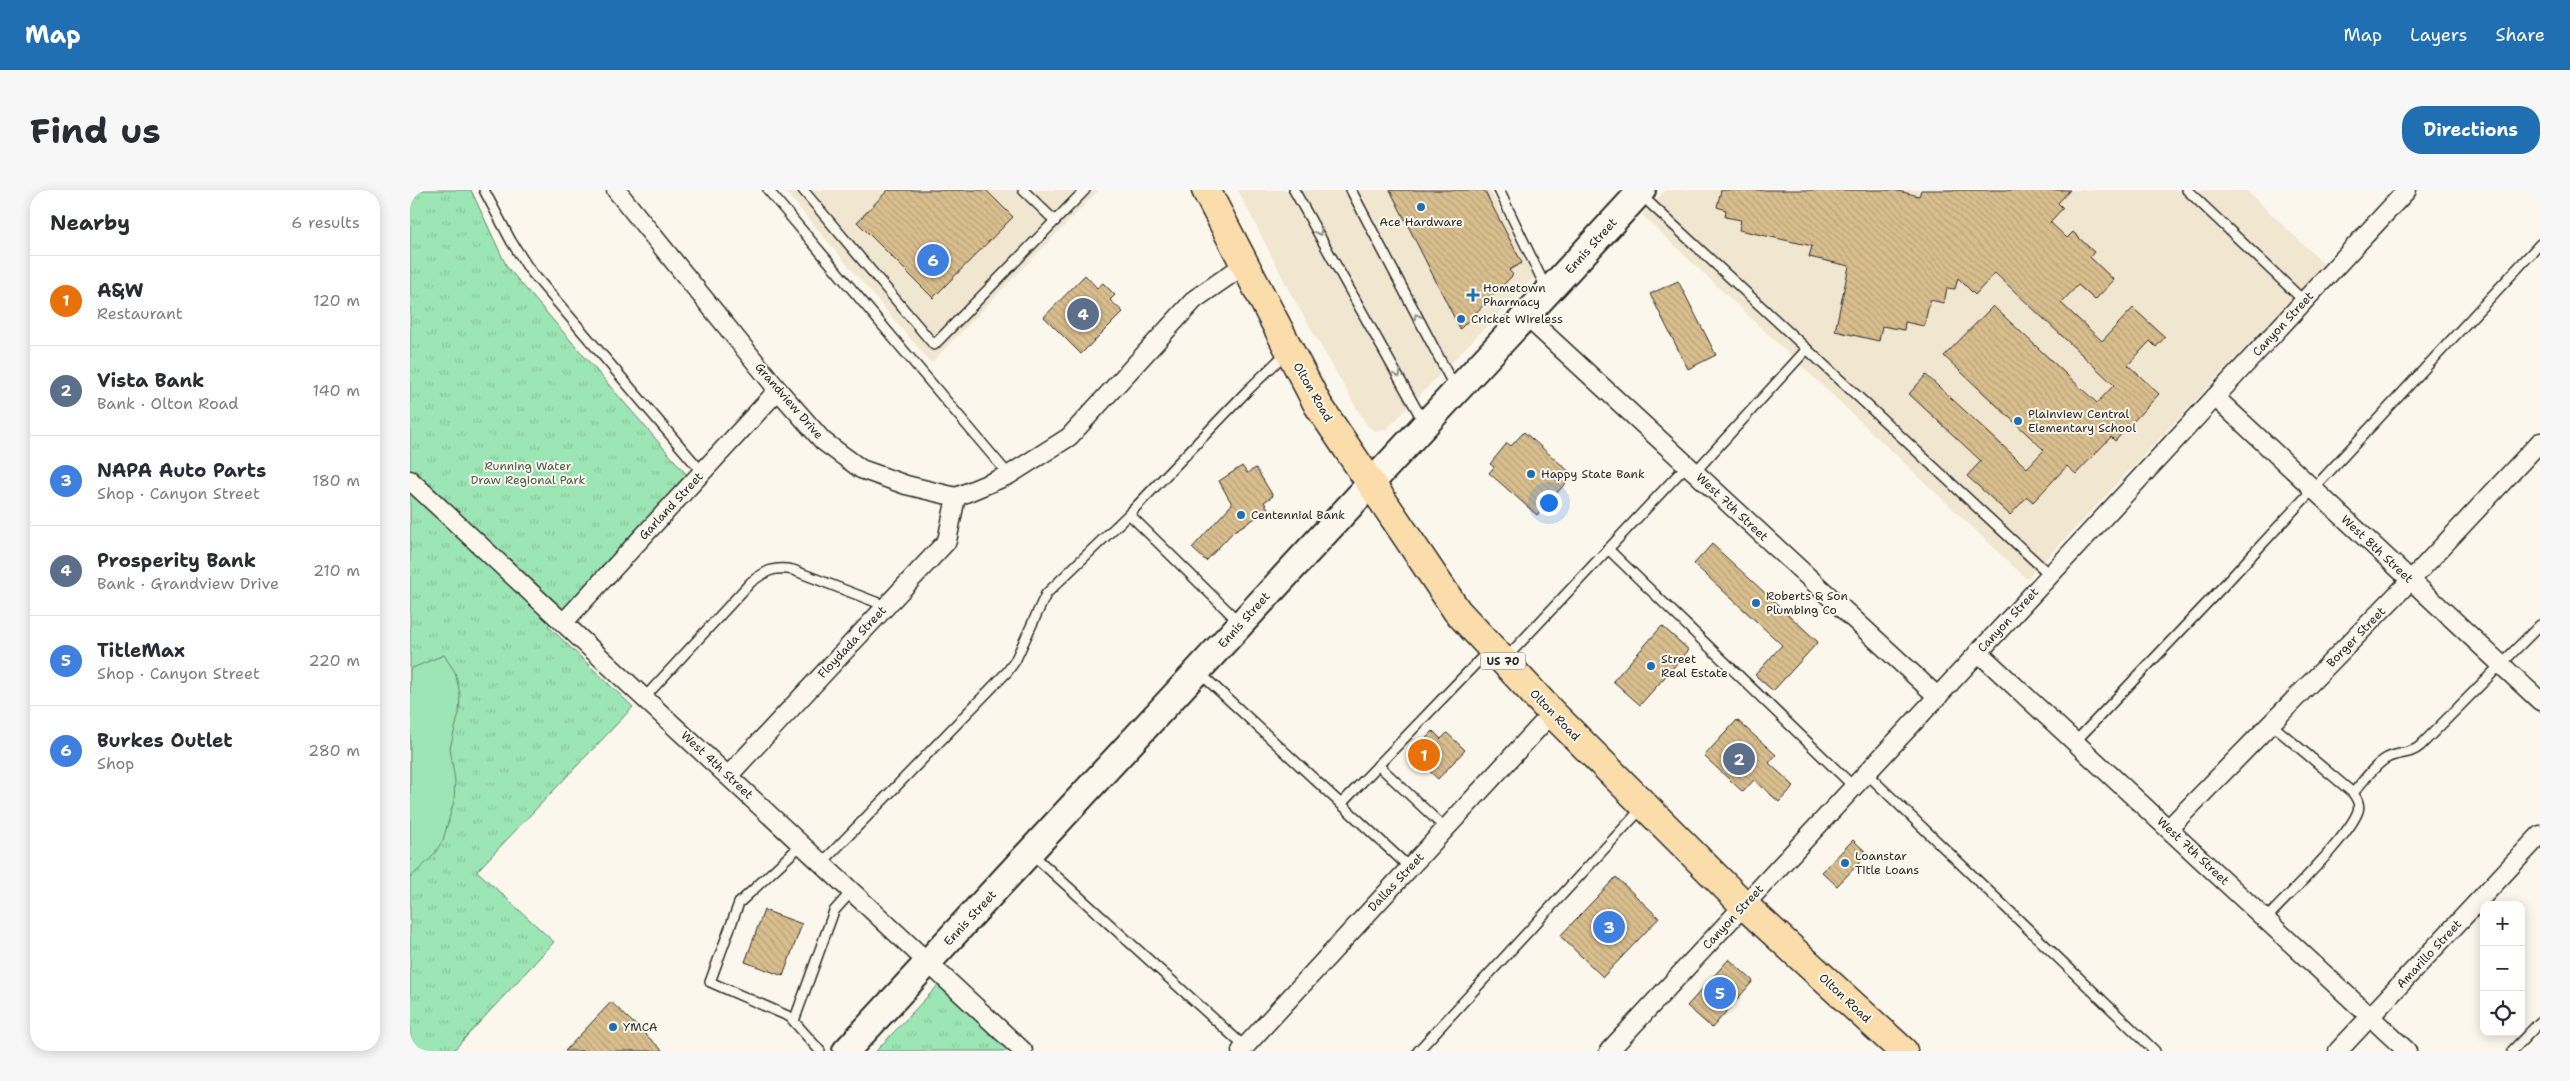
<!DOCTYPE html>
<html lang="en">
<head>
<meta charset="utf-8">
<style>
	body { margin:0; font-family:"Shantell Sans",sans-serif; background:#f7f7f7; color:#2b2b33 }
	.controls { position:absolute; right:15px; bottom:15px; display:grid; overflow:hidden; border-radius:10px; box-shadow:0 2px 12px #0003 }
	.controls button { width:45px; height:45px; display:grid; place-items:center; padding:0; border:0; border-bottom:1px solid #e1e1e2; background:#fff; color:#2b2b33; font:25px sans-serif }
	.you { position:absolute; left:1138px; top:312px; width:18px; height:18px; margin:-12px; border:4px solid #fff; border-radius:50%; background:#1a73e8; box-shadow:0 0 0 8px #1a73e833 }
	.badge { display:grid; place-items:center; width:32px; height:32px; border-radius:50%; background:#1f6fb2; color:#fff; font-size:16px; font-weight:700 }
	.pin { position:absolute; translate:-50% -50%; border:2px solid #fff; box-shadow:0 1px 5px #0006 }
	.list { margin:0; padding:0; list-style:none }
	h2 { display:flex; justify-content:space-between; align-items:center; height:65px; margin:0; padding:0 20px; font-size:21px }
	h2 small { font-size:16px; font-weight:400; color:#7c7c81 }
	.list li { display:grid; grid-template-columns:32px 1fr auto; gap:15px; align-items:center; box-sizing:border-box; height:90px; padding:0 20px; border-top:1px solid #e1e1e2 }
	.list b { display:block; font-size:19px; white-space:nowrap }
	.list p { margin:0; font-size:16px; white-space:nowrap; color:#7c7c81 }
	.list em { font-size:16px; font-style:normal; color:#7c7c81 }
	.icon { flex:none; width:28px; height:28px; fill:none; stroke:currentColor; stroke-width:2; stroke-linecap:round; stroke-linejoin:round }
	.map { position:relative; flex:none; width:2130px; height:861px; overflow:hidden; border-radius:20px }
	header { display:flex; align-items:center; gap:30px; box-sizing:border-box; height:70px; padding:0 25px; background:#1f6fb2; color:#fff }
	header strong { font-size:24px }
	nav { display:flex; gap:28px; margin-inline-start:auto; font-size:18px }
	.intro { display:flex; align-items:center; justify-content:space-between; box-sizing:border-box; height:120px; padding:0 30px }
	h1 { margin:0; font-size:35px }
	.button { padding:12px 22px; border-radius:20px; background:#1f6fb2; color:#fff; font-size:18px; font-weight:700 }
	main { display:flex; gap:30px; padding:0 30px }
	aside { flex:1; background:#fff; border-radius:20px; box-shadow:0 2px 12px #0003 }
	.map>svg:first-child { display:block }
	.built { fill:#f1e6d0 }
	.grass { fill:url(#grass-tufts); stroke:#648870 }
	.pitch { fill:#9ce5b4; stroke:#648870 }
	.building { fill:url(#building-back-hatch); stroke:#2b2b2b }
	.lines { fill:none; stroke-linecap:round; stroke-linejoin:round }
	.service-casing { stroke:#2b2b2b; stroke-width:12 }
	.minor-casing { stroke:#2b2b2b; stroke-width:21 }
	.secondary-casing { stroke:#2b2b2b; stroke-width:30 }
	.primary-casing { stroke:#2b2b2b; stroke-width:31 }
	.service { stroke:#fbf7ec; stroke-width:9 }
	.minor { stroke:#fbf7ec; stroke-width:18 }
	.secondary { stroke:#fbf7ec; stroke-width:26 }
	.primary { stroke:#fbddab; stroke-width:28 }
	.oneway { stroke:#93918c }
	.poi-dot { fill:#1f6fb2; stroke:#fbf7ec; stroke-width:2 }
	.labels { text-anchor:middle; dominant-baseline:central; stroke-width:4; stroke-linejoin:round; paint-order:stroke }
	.shield { fill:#fbf7ec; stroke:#696865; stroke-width:1 }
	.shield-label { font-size:11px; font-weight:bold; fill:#2b2b2b }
	.poi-label { font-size:12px; fill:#2b2b2b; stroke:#fbf7ec; text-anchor:start }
	.street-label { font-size:12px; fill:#2b2b2b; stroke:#fbf7ec }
	.park-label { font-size:12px; fill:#475a4d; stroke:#fbf7ec }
</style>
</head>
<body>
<header>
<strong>Map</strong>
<nav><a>Map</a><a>Layers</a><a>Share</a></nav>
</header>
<div class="intro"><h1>Find us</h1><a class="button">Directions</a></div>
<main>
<aside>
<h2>Nearby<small>6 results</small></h2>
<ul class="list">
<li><span class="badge" style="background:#e8710a">1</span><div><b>A&amp;W</b><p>Restaurant</p></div><em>120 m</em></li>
<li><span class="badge" style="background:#5c6f8a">2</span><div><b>Vista Bank</b><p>Bank · Olton Road</p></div><em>140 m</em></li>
<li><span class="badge" style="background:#3f7fe0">3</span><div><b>NAPA Auto Parts</b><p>Shop · Canyon Street</p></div><em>180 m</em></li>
<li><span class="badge" style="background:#5c6f8a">4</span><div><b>Prosperity Bank</b><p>Bank · Grandview Drive</p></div><em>210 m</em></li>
<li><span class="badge" style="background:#3f7fe0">5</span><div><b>TitleMax</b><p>Shop · Canyon Street</p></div><em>220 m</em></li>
<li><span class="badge" style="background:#3f7fe0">6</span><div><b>Burkes Outlet</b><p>Shop</p></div><em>280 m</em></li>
</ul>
</aside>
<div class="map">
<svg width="2130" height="861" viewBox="0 0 2130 861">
	<defs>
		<pattern id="grass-tufts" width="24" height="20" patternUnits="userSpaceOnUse" patternTransform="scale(1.25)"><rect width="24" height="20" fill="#9ce5b4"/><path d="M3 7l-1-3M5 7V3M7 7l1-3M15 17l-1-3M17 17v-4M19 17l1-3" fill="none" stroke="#87c59b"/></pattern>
		<pattern id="building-back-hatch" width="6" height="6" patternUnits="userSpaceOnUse" patternTransform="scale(1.25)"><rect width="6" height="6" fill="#d9be8e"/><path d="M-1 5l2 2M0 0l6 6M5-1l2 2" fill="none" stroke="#baa37b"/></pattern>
	</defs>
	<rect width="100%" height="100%" fill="#fbf7ec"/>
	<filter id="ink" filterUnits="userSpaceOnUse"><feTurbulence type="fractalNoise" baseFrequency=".02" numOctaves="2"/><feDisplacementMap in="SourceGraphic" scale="10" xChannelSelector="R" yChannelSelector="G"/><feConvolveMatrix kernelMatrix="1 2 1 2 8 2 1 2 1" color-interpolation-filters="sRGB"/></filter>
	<g filter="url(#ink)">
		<g class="built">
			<polygon points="374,0 689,0 521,173"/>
			<polygon points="828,0 1080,0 1124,87 977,239 964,241 956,234 881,104"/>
			<polygon points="1256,0 1836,0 1914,74 1617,389 1232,25"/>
		</g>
		<g class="grass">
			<polygon points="0,0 61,0 97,77 277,285 138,436 223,517 67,681 144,752 43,861 0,861"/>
			<polygon points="534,789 610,861 466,861"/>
		</g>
		<polygon class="pitch" points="34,465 45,482 50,504 49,523 40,558 45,591 44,611 33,650 23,666 0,688 0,479"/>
		<g class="building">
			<polygon points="478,0 576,0 603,27 523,108 447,32"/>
			<polygon points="980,0 1074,0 1112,73 1099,80 1103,85 1050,139"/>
			<polygon points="1311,0 1484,0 1509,6 1511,0 1660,0 1648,13 1653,18 1640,32 1657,48 1663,42 1684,62 1680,67 1704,90 1685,110 1668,95 1651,113 1692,151 1723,118 1755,147 1746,157 1740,151 1718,175 1749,204 1705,251 1701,247 1666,284 1657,276 1623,312 1617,307 1600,325 1557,286 1571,271 1499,204 1516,185 1617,278 1634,260 1534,166 1583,116 1687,213 1704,195 1585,83 1565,105 1548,88 1545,99 1537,98 1534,113 1520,110 1514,136 1495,132 1494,140 1472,136 1469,151 1425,141 1439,76 1399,67 1402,56 1329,40 1331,30 1315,27 1316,20 1307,17"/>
			<polygon points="675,85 687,98 693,93 705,105 700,110 713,122 671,164 634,127"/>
			<polygon points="1268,91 1306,165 1278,179 1240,104"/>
			<polygon points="1114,242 1163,285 1127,325 1079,283 1084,277 1080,274 1097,253 1101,256"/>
			<polygon points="832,276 837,283 846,278 863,306 854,312 859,320 824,341 796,371 782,358 822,314 809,291"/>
			<polygon points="1302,354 1408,452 1363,501 1345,485 1372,455 1284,374"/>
			<polygon points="1252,436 1279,460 1230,515 1203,491"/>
			<polygon points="1327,530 1366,565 1359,573 1384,596 1369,612 1344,590 1333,602 1294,566"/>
			<polygon points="1023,541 1031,549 1037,543 1055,560 1028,589 1001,564"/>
			<polygon points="1443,650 1458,664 1427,696 1412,682"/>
			<polygon points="1206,687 1249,728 1193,787 1150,746"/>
			<polygon points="354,720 392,734 373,786 335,772"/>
			<polygon points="1319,769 1343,791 1302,838 1277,816"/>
			<polygon points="201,812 253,861 155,861"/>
		</g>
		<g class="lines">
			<defs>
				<g id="service">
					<polyline points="74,0 101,51 119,79 292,282"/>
					<polyline points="358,0 599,285"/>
					<polyline points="393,0 524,155 675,0"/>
					<polyline points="613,0 645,31"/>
					<polyline points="884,0 1013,231"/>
					<polyline points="941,0 1045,198"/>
					<polyline points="1089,0 1136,98"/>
					<polyline points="1777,0 1894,111"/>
					<polyline points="1230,4 1640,385"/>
					<polyline points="1285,282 1397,159"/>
					<polyline points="1198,359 1444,597"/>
					<polyline points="830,433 719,324 837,201 877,162"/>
					<polyline points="1096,468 1277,275"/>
					<polyline points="790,483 1000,678"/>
					<path d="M235 507 341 392C356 381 364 376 383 380L476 416"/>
					<polyline points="1665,552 1818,391 2130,54"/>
					<polyline points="968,575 1036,639"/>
					<polyline points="1456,583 1745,861"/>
					<path d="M1943 603C1953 592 1964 575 1977 568 1988 562 2000 565 2010 556L2130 435"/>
					<polyline points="931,614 1080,459"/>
					<polyline points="391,655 329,713 300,792 380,827 410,861"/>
					<polyline points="622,664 835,857"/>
					<polyline points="411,674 597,482 605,471 636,404 719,324"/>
					<path d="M1856 729C1877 706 1939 647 1948 621 1950 614 1947 609 1943 603L1861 534"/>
					<polyline points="384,831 424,721 441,702"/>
					<polyline points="1008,861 1233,617"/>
					<polyline points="2102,861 2130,832"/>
				</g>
				<g id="minor">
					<polyline points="206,0 368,200 413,251 451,279 496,295 546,307 599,285 659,247 785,109 834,75"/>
					<polyline points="1117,127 1528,507"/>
					<polyline points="1805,207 2130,511"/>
					<polyline points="0,290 613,861"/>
					<polyline points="154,432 368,200"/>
					<polyline points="1568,462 1997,861"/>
					<polyline points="318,586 537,351 546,307"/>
					<polyline points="1759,638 2001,390 2130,252"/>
					<polyline points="831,861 1142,523"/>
					<polyline points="1199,861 1997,0"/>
					<polyline points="1928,861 2130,645"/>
				</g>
				<polyline id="secondary" points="436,861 1232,0"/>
				<polyline id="primary" points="796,0 908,215 1047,421 1142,523 1334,715 1493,861"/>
			</defs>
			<use href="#service" class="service-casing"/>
			<use href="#minor" class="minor-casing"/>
			<use href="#secondary" class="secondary-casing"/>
			<use href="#primary" class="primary-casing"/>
			<use href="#service" class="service"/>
			<use href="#minor" class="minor"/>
			<use href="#secondary" class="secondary"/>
			<use href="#primary" class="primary"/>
		</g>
		<defs><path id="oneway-chevron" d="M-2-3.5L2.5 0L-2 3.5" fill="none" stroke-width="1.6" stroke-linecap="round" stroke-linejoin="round" transform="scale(1.25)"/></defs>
		<g class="oneway">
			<use href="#oneway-chevron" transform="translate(909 42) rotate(61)"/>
			<use href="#oneway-chevron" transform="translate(1007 127) rotate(-118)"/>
			<use href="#oneway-chevron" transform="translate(988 184) rotate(61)"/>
		</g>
	</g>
	<g class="poi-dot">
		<circle cx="1011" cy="17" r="5"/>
		<path d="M1060.5 97.5h5v5h5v5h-5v5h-5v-5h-5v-5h5z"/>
		<circle cx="1051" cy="129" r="5"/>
		<circle cx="1608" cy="231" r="5"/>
		<circle cx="1121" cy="284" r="5"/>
		<circle cx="831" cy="325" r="5"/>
		<circle cx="1346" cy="413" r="5"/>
		<circle cx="1241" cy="476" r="5"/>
		<circle cx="1435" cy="673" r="5"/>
		<circle cx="203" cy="837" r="5"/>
	</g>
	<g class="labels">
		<rect class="shield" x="1070.5" y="462.5" width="45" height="17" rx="4"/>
		<g class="shield-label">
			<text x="1093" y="471">US 70</text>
		</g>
		<g class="poi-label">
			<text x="1011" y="32" text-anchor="middle">Ace Hardware</text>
			<text x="1073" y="98">Hometown<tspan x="1073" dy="14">Pharmacy</tspan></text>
			<text x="1061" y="129">Cricket Wireless</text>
			<text x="1618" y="224">Plainview Central<tspan x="1618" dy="14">Elementary School</tspan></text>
			<text x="1131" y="284">Happy State Bank</text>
			<text x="841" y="325">Centennial Bank</text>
			<text x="1356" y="406">Roberts &amp; Son<tspan x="1356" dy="14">Plumbing Co</tspan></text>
			<text x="1251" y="469">Street<tspan x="1251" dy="14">Real Estate</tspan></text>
			<text x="1445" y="666">Loanstar<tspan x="1445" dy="14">Title Loans</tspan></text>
			<text x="213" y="837">YMCA</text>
		</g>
		<g class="street-label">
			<text transform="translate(1181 56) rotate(-48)">Ennis Street</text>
			<text transform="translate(1873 134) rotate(-47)">Canyon Street</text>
			<text transform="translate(903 202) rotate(60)">Olton Road</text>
			<text transform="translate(379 211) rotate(49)">Grandview Drive</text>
			<text transform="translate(261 316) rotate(-47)">Garland Street</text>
			<text transform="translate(1322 317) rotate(43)">West 7th Street</text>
			<text transform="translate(1967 359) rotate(43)">West 8th Street</text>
			<text transform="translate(834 430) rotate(-48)">Ennis Street</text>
			<text transform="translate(1598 430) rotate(-47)">Canyon Street</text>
			<text transform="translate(1946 447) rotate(-46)">Borger Street</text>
			<text transform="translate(442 452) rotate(-47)">Floydada Street</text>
			<text transform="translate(1145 525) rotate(46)">Olton Road</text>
			<text transform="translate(307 575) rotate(43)">West 4th Street</text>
			<text transform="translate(1783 661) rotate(43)">West 7th Street</text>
			<text transform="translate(986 692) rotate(-47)">Dallas Street</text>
			<text transform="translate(1323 727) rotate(-47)">Canyon Street</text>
			<text transform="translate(560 728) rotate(-47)">Ennis Street</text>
			<text transform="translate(2019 764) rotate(-47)">Amarillo Street</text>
			<text transform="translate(1435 808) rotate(43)">Olton Road</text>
		</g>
		<g class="park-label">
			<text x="118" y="276">Running Water<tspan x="118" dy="14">Draw Regional Park</tspan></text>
		</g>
	</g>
</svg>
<div class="controls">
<button>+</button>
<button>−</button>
<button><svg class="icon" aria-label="locate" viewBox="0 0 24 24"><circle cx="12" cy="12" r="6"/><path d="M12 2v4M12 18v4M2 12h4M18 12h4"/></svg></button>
</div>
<div class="you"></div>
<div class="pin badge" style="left:1014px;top:565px;background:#e8710a">1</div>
<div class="pin badge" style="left:1329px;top:569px;background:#5c6f8a">2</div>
<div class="pin badge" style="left:1199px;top:737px;background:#3f7fe0">3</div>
<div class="pin badge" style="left:673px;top:124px;background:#5c6f8a">4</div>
<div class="pin badge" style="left:1310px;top:803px;background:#3f7fe0">5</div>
<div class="pin badge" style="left:523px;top:70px;background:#3f7fe0">6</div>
</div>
</main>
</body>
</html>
